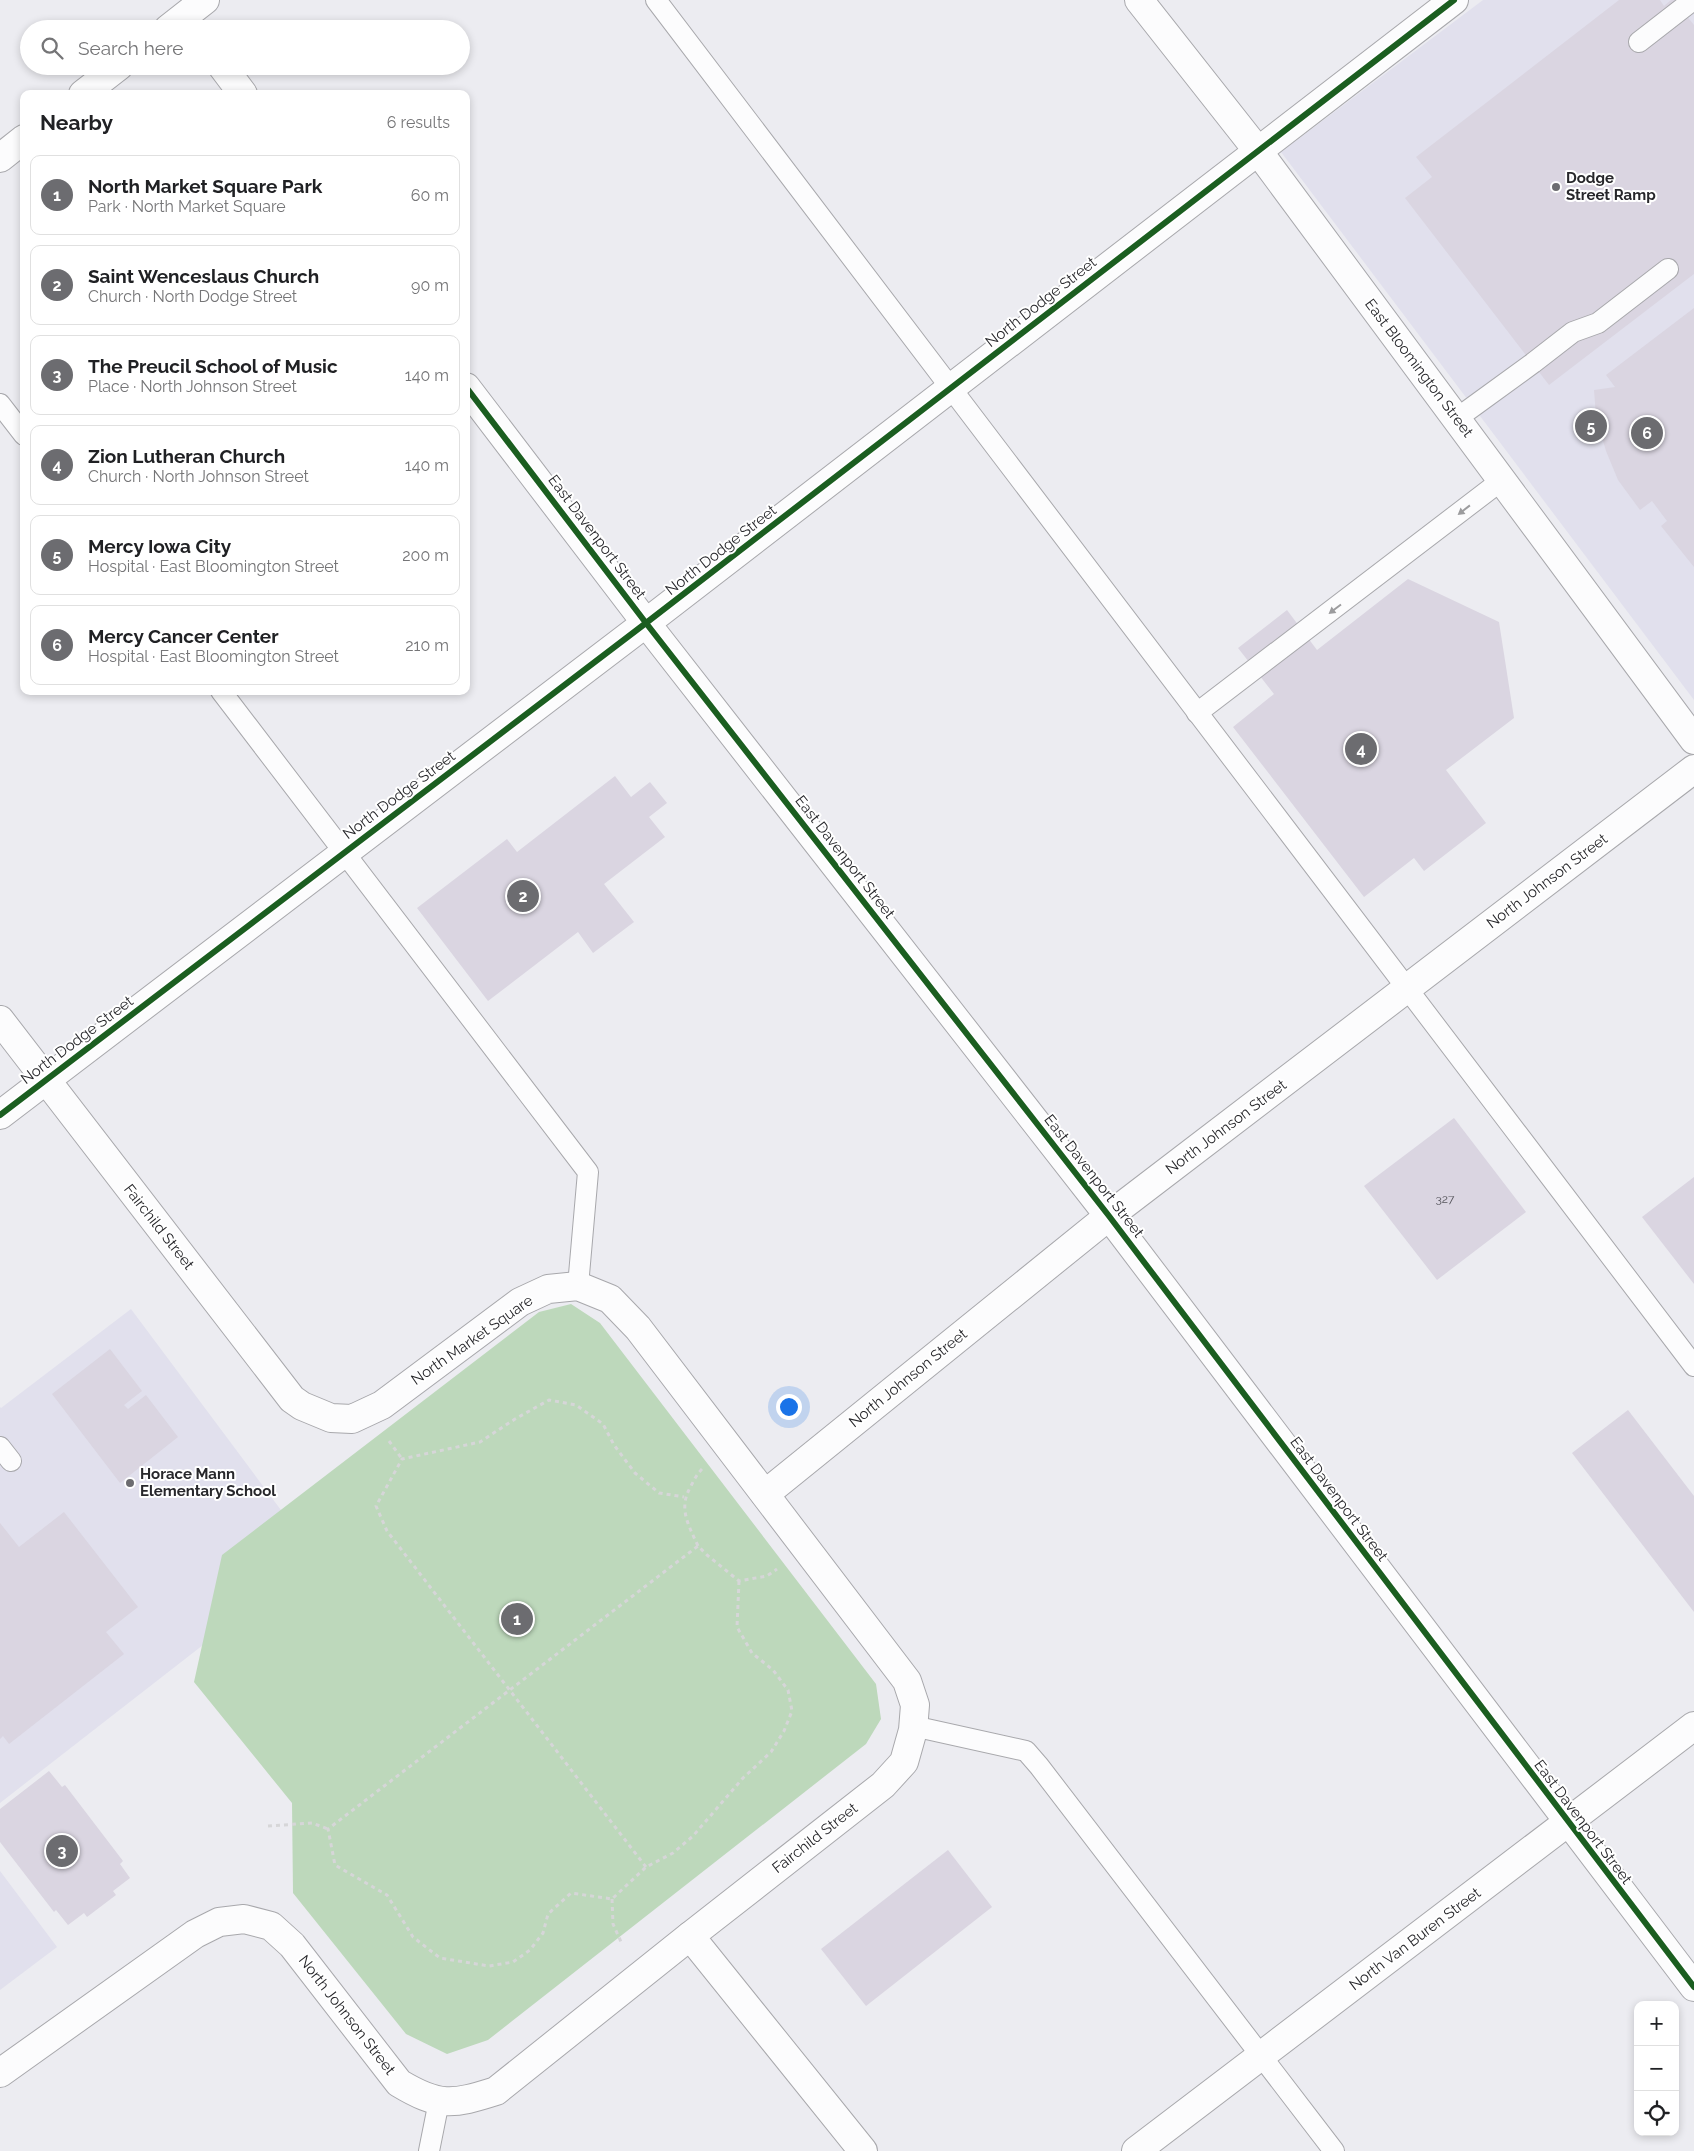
<!DOCTYPE html>
<html lang="en">
<head>
<meta charset="utf-8">
<style>
	body { margin:0; font-family:Raleway,sans-serif; background:#f2f2f2; color:#202124 }
	.controls { position:absolute; right:15px; bottom:15px; display:grid; overflow:hidden; border-radius:10px; box-shadow:0 2px 8px #0003 }
	.controls button { width:45px; height:45px; display:grid; place-items:center; padding:0; border:0; border-bottom:1px solid #e0e0e0; background:#fff; color:#202124; font:25px sans-serif }
	.you { position:absolute; left:788px; top:1406px; width:18px; height:18px; margin:-12px; border:4px solid #fff; border-radius:50%; background:#1a73e8; box-shadow:0 0 0 8px #1a73e833 }
	.badge { display:grid; place-items:center; width:32px; height:32px; border-radius:50%; background:#6c6c70; color:#fff; font-size:16px; font-weight:700 }
	.pin { position:absolute; translate:-50% -50%; border:2px solid #fff; box-shadow:0 1px 5px #0006 }
	.list { margin:0; padding:0; list-style:none }
	h2 { display:flex; justify-content:space-between; align-items:center; height:65px; margin:0; padding:0 20px; font-size:21px }
	h2 small { font-size:16px; font-weight:400; color:#757577 }
	.list li { display:grid; grid-template-columns:32px 1fr auto; gap:15px; align-items:center; box-sizing:border-box; height:80px; margin:0 10px 10px; padding:0 10px; border:1px solid #e0e0e0; border-radius:10px }
	.list b { display:block; font-size:19px; white-space:nowrap }
	.list p { margin:0; font-size:16px; white-space:nowrap; color:#757577 }
	.list em { font-size:16px; font-style:normal; color:#757577 }
	.icon { flex:none; width:28px; height:28px; fill:none; stroke:currentColor; stroke-width:2; stroke-linecap:round; stroke-linejoin:round }
	.map { position:relative; flex:none; width:1694px; height:2151px; overflow:hidden }
	.search { position:absolute; background:#fff; box-shadow:0 2px 8px #0003; left:20px; top:20px; width:450px; height:55px; display:flex; align-items:center; gap:12px; box-sizing:border-box; padding:0 18px; border-radius:28px; color:#757577; font-size:19px }
	.panel { position:absolute; background:#fff; box-shadow:0 2px 8px #0003; left:20px; top:90px; width:450px; height:605px; border-radius:10px }
	.map>svg:first-child { display:block }
	.built { fill:#e1e0ed }
	.green { fill:#bdd8bb }
	.building { fill:#dad5e1 }
	.lines { fill:none; stroke-linecap:round; stroke-linejoin:round }
	.service-casing { stroke:#a8a8ac; stroke-width:22 }
	.minor-casing { stroke:#a8a8ac; stroke-width:30 }
	.primary-casing { stroke:#a8a8ac; stroke-width:30 }
	.path { stroke:#d6d6d8; stroke-width:3; stroke-dasharray:4 4; stroke-linecap:butt }
	.service { stroke:#fcfcfd; stroke-width:20 }
	.minor { stroke:#fcfcfd; stroke-width:28 }
	.primary { stroke:#fcfcfd; stroke-width:28 }
	.cycleway-casing { stroke:#fff; stroke-width:9 }
	.cycleway { stroke:#1b5e20; stroke-width:6 }
	.oneway { fill:#9c9c9e }
	.poi-dot { fill:#6c6c70; stroke:#fff; stroke-width:2 }
	.labels { text-anchor:middle; dominant-baseline:central; stroke-width:4; stroke-linejoin:round; paint-order:stroke }
	.number-label { font-size:12px; fill:#56555c }
	.poi-label { font-size:15px; font-weight:bold; fill:#27272b; stroke:#fff; text-anchor:start }
	.street-label { font-size:15px; fill:#27272b; stroke:#fff }
</style>
</head>
<body>
<div class="map">
<svg width="1694" height="2151" viewBox="0 0 1694 2151">
	<rect width="100%" height="100%" fill="#ececf1"/>
	<g class="built">
		<polygon points="1483,0 1694,0 1694,700 1281,152"/>
		<polygon points="131,1309 316,1557 0,1803 0,1407 1,1408"/>
		<polygon points="0,1871 57,1947 0,1990"/>
	</g>
	<polygon class="green" points="571,1304 600,1323 876,1684 881,1719 866,1744 488,2040 447,2054 406,2034 293,1893 292,1803 194,1682 222,1555 539,1312"/>
	<g class="building">
		<polygon points="1619,0 1660,0 1664,6 1671,0 1674,0 1694,25 1694,274 1549,385 1405,198 1432,177 1416,157"/>
		<polygon points="1694,308 1694,567 1661,526 1667,521 1652,501 1640,510 1618,480 1606,451 1596,416 1594,390 1615,387 1606,375"/>
		<polygon points="1408,579 1499,622 1514,718 1446,770 1486,823 1424,871 1414,858 1364,897 1233,727 1274,694 1238,648 1287,610 1317,650"/>
		<polygon points="615,776 631,797 650,782 667,803 649,817 665,837 604,884 634,922 593,953 578,932 488,1001 417,908 507,839 517,852"/>
		<polygon points="1454,1118 1526,1212 1437,1280 1364,1186"/>
		<polygon points="1694,1177 1694,1284 1642,1217"/>
		<polygon points="110,1349 142,1391 124,1405 128,1409 146,1395 178,1437 120,1483 52,1394"/>
		<polygon points="1628,1410 1694,1496 1694,1612 1572,1453"/>
		<polygon points="64,1512 138,1607 106,1632 124,1654 9,1744 3,1736 0,1739 0,1523 19,1547"/>
		<polygon points="49,1771 62,1787 65,1785 123,1861 120,1864 130,1878 113,1891 116,1895 87,1917 84,1913 68,1925 56,1910 54,1912 0,1842 0,1809"/>
		<polygon points="948,1850 992,1907 866,2006 821,1949"/>
	</g>
	<g class="lines">
		<defs>
			<g id="service">
				<polyline points="656,0 1694,1366"/>
				<polyline points="1639,42 1693,0 1694,2"/>
				<polyline points="0,404 24,435"/>
				<polyline points="1456,419 1533,363 1573,332 1598,323 1668,269"/>
				<polyline points="221,691 588,1172 578,1286"/>
				<polyline points="1197,713 1502,480"/>
				<polyline points="0,1447 11,1461"/>
				<polyline points="913,1726 1026,1751 1039,1766 1334,2151"/>
				<polyline points="429,2151 439,2101"/>
			</g>
			<g id="minor">
				<polyline points="1139,0 1258,151 1694,740"/>
				<polyline points="168,29 205,0"/>
				<polyline points="222,66 243,94"/>
				<polyline points="83,94 119,66"/>
				<polyline points="0,158 24,139"/>
				<polyline points="466,387 646,623 1109,1216 1694,1987"/>
				<polyline points="0,1020 292,1399 302,1406 331,1418 352,1419 382,1405 520,1302 548,1289 578,1286 610,1299 638,1328 907,1681 915,1705 913,1730 904,1762 883,1785 690,1936 863,2151"/>
				<polyline points="765,1494 1109,1216 1694,769"/>
				<path d="M0 2073 195 1934 219 1922 244 1919 271 1926 292 1945 399 2083C439 2107 452 2105 496 2091L690 1936"/>
				<polyline points="1136,2151 1694,1726"/>
			</g>
			<polyline id="primary" points="0,1115 646,623 1454,0"/>
		</defs>
		<use href="#service" class="service-casing"/>
		<use href="#minor" class="minor-casing"/>
		<use href="#primary" class="primary-casing"/>
		<g class="path">
			<polyline points="389,1441 402,1459"/>
			<path d="M698 1546C688 1524 678 1508 691 1486 694 1480 697 1474 702 1469"/>
			<polyline points="739,1581 737,1627 752,1653 773,1670 788,1690 792,1711 784,1731 771,1752 743,1778 693,1836 673,1853 646,1867 612,1899 571,1893 548,1914 543,1933 530,1950 513,1962 489,1966 440,1958 413,1937 387,1895 335,1865 328,1829 698,1546 707,1555 739,1581 767,1576 777,1569"/>
			<polyline points="268,1826 312,1823 328,1829"/>
			<polyline points="646,1867 387,1531 376,1506 402,1459 480,1442 515,1419 549,1400 576,1405 603,1424 614,1445 635,1473 659,1493 684,1497"/>
			<polyline points="612,1899 613,1924 622,1944"/>
		</g>
		<use href="#service" class="service"/>
		<use href="#minor" class="minor"/>
		<use href="#primary" class="primary"/>
		<defs>
			<g id="cycleway">
				<polyline points="466,387 646,623 1109,1216 1694,1987"/>
				<polyline points="0,1115 646,623 1454,0"/>
			</g>
		</defs>
		<use href="#cycleway" class="cycleway-casing"/>
		<use href="#cycleway" class="cycleway"/>
	</g>
	<defs><path id="oneway-solid" d="M-6-.8H1V-3.2L6.5 0L1 3.2V.8H-6Z" transform="scale(1.25)"/></defs>
	<g class="oneway">
		<use href="#oneway-solid" transform="translate(1464 510) rotate(142)"/>
		<use href="#oneway-solid" transform="translate(1335 609) rotate(143)"/>
	</g>
	<g class="poi-dot">
		<circle cx="1556" cy="187" r="5"/>
		<circle cx="130" cy="1483" r="5"/>
	</g>
	<g class="labels">
		<g class="number-label">
			<text x="1445" y="1199">327</text>
		</g>
		<g class="poi-label">
			<text x="1566" y="178">Dodge<tspan x="1566" dy="17">Street Ramp</tspan></text>
			<text x="140" y="1474">Horace Mann<tspan x="140" dy="17">Elementary School</tspan></text>
		</g>
		<g class="street-label">
			<text transform="translate(1041 302) rotate(-38)">North Dodge Street</text>
			<text transform="translate(1419 368) rotate(53)">East Bloomington Street</text>
			<text transform="translate(597 537) rotate(53)">East Davenport Street</text>
			<text transform="translate(721 550) rotate(-38)">North Dodge Street</text>
			<text transform="translate(399 795) rotate(-37)">North Dodge Street</text>
			<text transform="translate(845 857) rotate(52)">East Davenport Street</text>
			<text transform="translate(1547 881) rotate(-37)">North Johnson Street</text>
			<text transform="translate(77 1040) rotate(-37)">North Dodge Street</text>
			<text transform="translate(1226 1127) rotate(-37)">North Johnson Street</text>
			<text transform="translate(1094 1176) rotate(52)">East Davenport Street</text>
			<text transform="translate(159 1227) rotate(52)">Fairchild Street</text>
			<text transform="translate(472 1340) rotate(-35)">North Market Square</text>
			<text transform="translate(908 1378) rotate(-39)">North Johnson Street</text>
			<text transform="translate(1339 1499) rotate(53)">East Davenport Street</text>
			<text transform="translate(1583 1822) rotate(53)">East Davenport Street</text>
			<text transform="translate(815 1838) rotate(-38)">Fairchild Street</text>
			<text transform="translate(1415 1939) rotate(-37)">North Van Buren Street</text>
			<text transform="translate(347 2015) rotate(52)">North Johnson Street</text>
		</g>
	</g>
</svg>
<div class="controls">
<button>+</button>
<button>−</button>
<button><svg class="icon" aria-label="locate" viewBox="0 0 24 24"><circle cx="12" cy="12" r="6"/><path d="M12 2v4M12 18v4M2 12h4M18 12h4"/></svg></button>
</div>
<div class="you"></div>
<div class="pin badge" style="left:517px;top:1619px">1</div>
<div class="pin badge" style="left:523px;top:896px">2</div>
<div class="pin badge" style="left:62px;top:1851px">3</div>
<div class="pin badge" style="left:1361px;top:749px">4</div>
<div class="pin badge" style="left:1591px;top:426px">5</div>
<div class="pin badge" style="left:1647px;top:433px">6</div>
<div class="search"><svg class="icon" aria-label="search" viewBox="0 0 24 24"><circle cx="10" cy="10" r="6"/><path d="M15 15l6 6"/></svg>Search here</div>
<section class="panel">
<h2>Nearby<small>6 results</small></h2>
<ul class="list">
<li><span class="badge">1</span><div><b>North Market Square Park</b><p>Park · North Market Square</p></div><em>60 m</em></li>
<li><span class="badge">2</span><div><b>Saint Wenceslaus Church</b><p>Church · North Dodge Street</p></div><em>90 m</em></li>
<li><span class="badge">3</span><div><b>The Preucil School of Music</b><p>Place · North Johnson Street</p></div><em>140 m</em></li>
<li><span class="badge">4</span><div><b>Zion Lutheran Church</b><p>Church · North Johnson Street</p></div><em>140 m</em></li>
<li><span class="badge">5</span><div><b>Mercy Iowa City</b><p>Hospital · East Bloomington Street</p></div><em>200 m</em></li>
<li><span class="badge">6</span><div><b>Mercy Cancer Center</b><p>Hospital · East Bloomington Street</p></div><em>210 m</em></li>
</ul>
</section>
</div>
</body>
</html>
